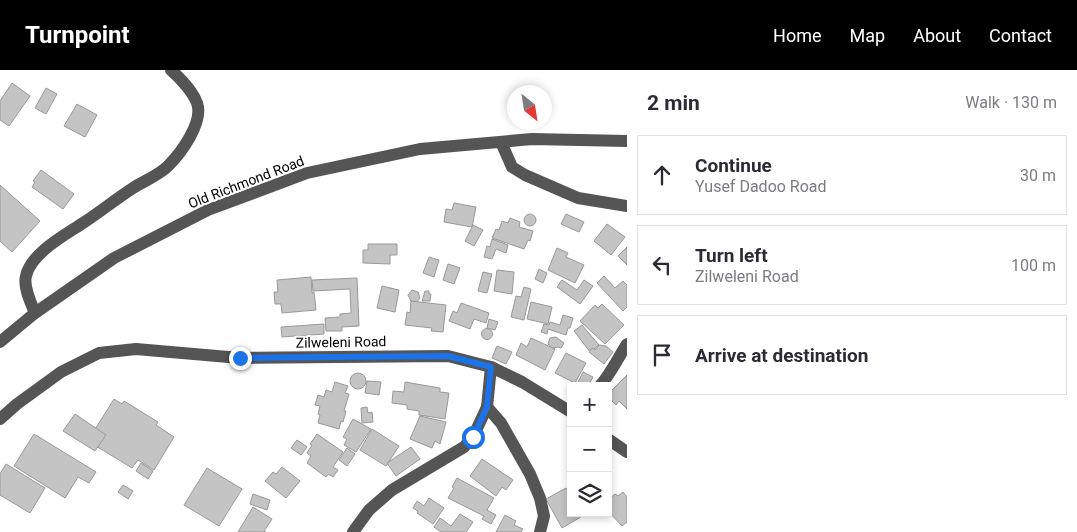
<!DOCTYPE html>
<html lang="en">
<head>
<meta charset="utf-8">
<style>
	body { margin:0; font-family:Roboto,sans-serif; background:#f2f2f3; color:#2b2b33 }
	.controls { position:absolute; right:15px; bottom:15px; display:grid; overflow:hidden; border-radius:0px; box-shadow:0 2px 8px #0003 }
	.controls button { width:45px; height:45px; display:grid; place-items:center; padding:0; border:0; border-bottom:1px solid #e1e1e2; background:#fff; color:#2b2b33; font:25px sans-serif }
	.compass { position:absolute; left:507px; top:15px; width:45px; height:45px; border-radius:50%; background:#fff; box-shadow:0 2px 8px #0003; rotate:150deg }
	.stop { position:absolute; width:15px; height:15px; margin:-11px; border:4px solid #1a73e8; border-radius:50%; background:#fff }
	.stop.end { background:#1a73e8; border-color:#fff; box-shadow:0 1px 5px #0008 }
	.list { margin:0; padding:0; list-style:none }
	h2 { display:flex; justify-content:space-between; align-items:center; height:65px; margin:0; padding:0 20px; font-size:21px }
	h2 small { font-size:16px; font-weight:400; color:#7c7c81 }
	.list li { display:grid; grid-template-columns:32px 1fr auto; gap:15px; align-items:center; box-sizing:border-box; height:80px; margin:0 10px 10px; padding:0 10px; border:1px solid #e1e1e2; border-radius:0px }
	.list b { display:block; font-size:19px; white-space:nowrap }
	.list p { margin:0; font-size:16px; white-space:nowrap; color:#7c7c81 }
	.list em { font-size:16px; font-style:normal; color:#7c7c81 }
	.icon { flex:none; width:28px; height:28px; fill:none; stroke:currentColor; stroke-width:2; stroke-linecap:round; stroke-linejoin:round }
	.map { position:relative; flex:none; width:627px; height:462px; overflow:hidden }
	header { display:flex; align-items:center; gap:30px; box-sizing:border-box; height:70px; padding:0 25px; background:#000; color:#fff }
	header strong { font-size:24px }
	nav { display:flex; gap:28px; margin-inline-start:auto; font-size:18px }
	main { display:flex }
	aside { flex:1; background:#fff }
	.map>svg:first-child { display:block }
	.building { fill:#c4c4c4; stroke:#999 }
	.lines { fill:none; stroke-linecap:round; stroke-linejoin:round }
	.minor { stroke:#555; stroke-width:12 }
	.route { stroke:#1a73e8; stroke-width:6 }
	.labels { text-anchor:middle; dominant-baseline:central; stroke-width:4; stroke-linejoin:round; paint-order:stroke }
	.street-label { font-size:14px; fill:#000; stroke:#fff }
</style>
</head>
<body>
<header>
<strong>Turnpoint</strong>
<nav><a>Home</a><a>Map</a><a>About</a><a>Contact</a></nav>
</header>
<main>
<div class="map">
<svg width="627" height="462" viewBox="0 0 627 462">
	<rect width="100%" height="100%" fill="#fff"/>
	<g class="building">
		<polygon points="12,13 30,26 9,56 0,50 0,31"/>
		<polygon points="46,18 57,24 46,44 35,38"/>
		<polygon points="77,34 97,45 85,67 64,56"/>
		<polygon points="41,100 74,124 63,139 32,117 35,112 33,111"/>
		<polygon points="0,115 40,151 12,182 0,171"/>
		<polygon points="454,133 476,137 472,157 444,152 446,139 452,140"/>
		<circle cx="530" cy="150" r="6"/>
		<polygon points="566,144 584,152 579,162 561,154"/>
		<polygon points="510,148 520,152 519,157 533,161 530,171 528,170 524,179 492,168 496,159 499,160 502,151 508,153"/>
		<polygon points="607,154 625,167 611,185 594,171"/>
		<polygon points="473,155 483,160 474,176 465,171"/>
		<polygon points="492,169 508,175 506,183 496,179 492,189 484,187 487,176 490,177"/>
		<polygon points="368,174 397,174 397,185 390,185 390,194 363,193 363,180 368,180"/>
		<polygon points="627,177 627,195 618,186"/>
		<polygon points="557,178 568,183 566,187 584,195 575,213 548,200"/>
		<polygon points="429,187 439,190 434,207 423,203"/>
		<polygon points="448,194 460,198 454,214 443,210"/>
		<polygon points="539,199 547,203 543,213 535,209"/>
		<polygon points="497,200 514,202 512,224 494,221"/>
		<polygon points="483,202 492,204 487,223 478,221"/>
		<polygon points="604,206 615,218 623,211 627,215 627,237 623,241 597,213"/>
		<polygon points="311,207 312,223 314,222 316,240 282,243 281,234 275,234 274,222 278,222 277,210"/>
		<polygon points="357,208 359,256 342,257 342,261 326,261 325,248 340,247 340,244 351,243 350,219 313,221 312,210"/>
		<polygon points="562,210 577,220 584,210 593,216 580,234 557,217"/>
		<polygon points="382,216 399,220 395,242 377,238"/>
		<polygon points="524,217 531,219 524,250 511,247 516,226 521,227"/>
		<polygon points="412,220 418,222 420,228 417,232 411,231 408,225"/>
		<polygon points="425,221 429,221 429,224 431,224 430,231 422,231"/>
		<polygon points="411,231 446,235 443,262 431,261 432,258 405,255 407,242 410,243"/>
		<polygon points="531,232 552,237 548,254 527,249"/>
		<polygon points="461,233 489,243 486,253 474,249 470,259 449,251 453,241 457,243"/>
		<polygon points="602,234 624,255 605,274 580,251 595,235 598,238"/>
		<polygon points="563,245 573,248 570,258 568,258 566,265 548,259 547,264 541,262 544,254 549,255 550,252 560,255"/>
		<polygon points="489,249 498,252 495,260 487,258"/>
		<polygon points="324,254 324,264 282,267 281,257"/>
		<polygon points="582,255 599,275 590,282 574,261"/>
		<circle cx="487" cy="264" r="5.5"/>
		<polygon points="556,267 564,273 561,278 558,277 553,278 548,274 550,268"/>
		<polygon points="531,268 555,279 545,300 516,285 521,273 527,277"/>
		<polygon points="599,275 606,276 613,282 604,294 589,282 592,278 595,280"/>
		<polygon points="497,276 512,282 506,294 492,288"/>
		<polygon points="566,283 586,293 575,313 555,303"/>
		<polygon points="583,302 593,307 588,316 576,316"/>
		<circle cx="358" cy="311" r="8"/>
		<polygon points="627,305 627,339 619,331 616,335 608,327 608,324"/>
		<polygon points="367,311 381,312 379,325 365,323"/>
		<polygon points="335,312 348,316 345,323 349,324 344,341 346,341 343,352 341,351 339,359 318,353 320,345 318,344 320,336 315,335 318,325 324,327 326,320 332,322"/>
		<polygon points="405,312 440,318 440,322 449,323 445,349 419,345 419,341 407,339 407,335 392,333 393,321 404,322"/>
		<polygon points="114,329 122,334 124,331 158,352 156,355 174,367 154,400 138,390 132,398 96,376 102,366 94,361"/>
		<polygon points="367,337 368,343 372,342 373,352 362,353 361,338"/>
		<polygon points="75,344 106,365 95,381 63,361"/>
		<polygon points="420,346 446,352 440,374 435,371 432,378 410,369"/>
		<polygon points="353,349 371,359 356,382 344,375 347,369 343,367"/>
		<polygon points="372,359 399,376 386,396 360,380"/>
		<polygon points="34,364 96,402 89,413 78,407 65,428 14,396"/>
		<polygon points="317,364 343,382 333,397 338,400 333,407 328,404 326,407 307,393 311,386 307,383 312,375 310,374"/>
		<polygon points="297,370 307,377 301,385 291,378"/>
		<polygon points="411,377 420,389 396,406 387,393"/>
		<polygon points="347,378 355,384 347,396 339,390"/>
		<polygon points="482,389 513,410 506,420 502,417 496,426 470,406"/>
		<polygon points="141,393 153,401 148,409 136,401"/>
		<polygon points="6,394 45,418 30,443 0,425 0,404"/>
		<polygon points="282,397 300,411 286,428 265,411 273,402 276,404"/>
		<polygon points="207,398 242,419 219,456 184,435"/>
		<polygon points="457,408 494,428 487,440 496,445 491,454 482,449 484,446 448,428 454,418 452,417"/>
		<polygon points="123,415 133,421 128,429 118,422"/>
		<polygon points="566,418 571,427 571,443 579,443 581,447 562,458 546,429"/>
		<polygon points="623,422 627,427 627,452 622,456 608,441 610,434 608,430 615,424 618,426"/>
		<polygon points="253,424 270,430 267,440 250,434"/>
		<polygon points="429,428 444,438 433,454 417,443 418,441 413,438 417,431 424,436"/>
		<polygon points="253,437 272,449 264,461 266,462 238,462"/>
		<polygon points="460,444 473,452 466,462 441,462 434,457 440,448 451,456"/>
		<polygon points="505,445 516,451 514,455 523,459 521,462 496,462"/>
	</g>
	<g class="lines">
		<g class="minor">
			<polyline points="501,72 512,97 525,105 578,128 627,136"/>
			<path d="M35 243C31 233 23 217 26 206 31 183 65 165 83 153 100 142 116 129 133 118 144 111 159 105 168 96 181 83 204 52 197 33 193 22 180 8 171 0"/>
			<polyline points="0,272 35,243 114,188 208,140 307,103 420,79 532,69 627,71"/>
			<path d="M600 316C611 303 618 288 627 274"/>
			<polyline points="487,337 501,353 530,404 540,428 544,446 540,462"/>
			<polyline points="0,349 17,334 61,302 99,283 136,279 240,288 448,286 491,297 522,312 571,342"/>
			<polyline points="608,369 627,382"/>
			<polyline points="353,462 369,440 392,420 464,377 473,367 487,337 491,297"/>
		</g>
	</g>
	<g class="lines">
		<polyline class="route" points="240,288 448,286 491,297 487,337 473,367"/>
	</g>
	<g class="labels">
		<g class="street-label">
			<text transform="translate(246 112) rotate(-21)">Old Richmond Road</text>
			<text transform="translate(341 272) rotate(-1)">Zilweleni Road</text>
		</g>
	</g>
</svg>
<div class="controls">
<button>+</button>
<button>−</button>
<button><svg class="icon" aria-label="layers" viewBox="0 0 24 24"><path d="M12 4l9 5-9 5-9-5zM3 14l9 5 9-5"/></svg></button>
</div>
<svg class="compass" viewBox="-18 -18 36 36"><path d="M0-13l5 13h-10z" fill="#e53935"/><path d="M0 13l5-13h-10z" fill="#7c7c81"/></svg>
<div class="stop" style="left:473px;top:367px"></div>
<div class="stop end" style="left:240px;top:288px"></div>
</div>
<aside>
<h2>2 min<small>Walk · 130 m</small></h2>
<ul class="list">
<li><svg class="icon" aria-label="ahead" viewBox="0 0 24 24"><path d="M12 20V5M6 11l6-6 6 6"/></svg><div><b>Continue</b><p>Yusef Dadoo Road</p></div><em>30 m</em></li>
<li><svg class="icon" aria-label="left" viewBox="0 0 24 24"><path d="M17 20v-9H6M10 6l-5 5 5 5"/></svg><div><b>Turn left</b><p>Zilweleni Road</p></div><em>100 m</em></li>
<li><svg class="icon" aria-label="arrive" viewBox="0 0 24 24"><path d="M6 21V4h12l-3 4 3 4H6"/></svg><div><b>Arrive at destination</b></div></li>
</ul>
</aside>
</main>
</body>
</html>
